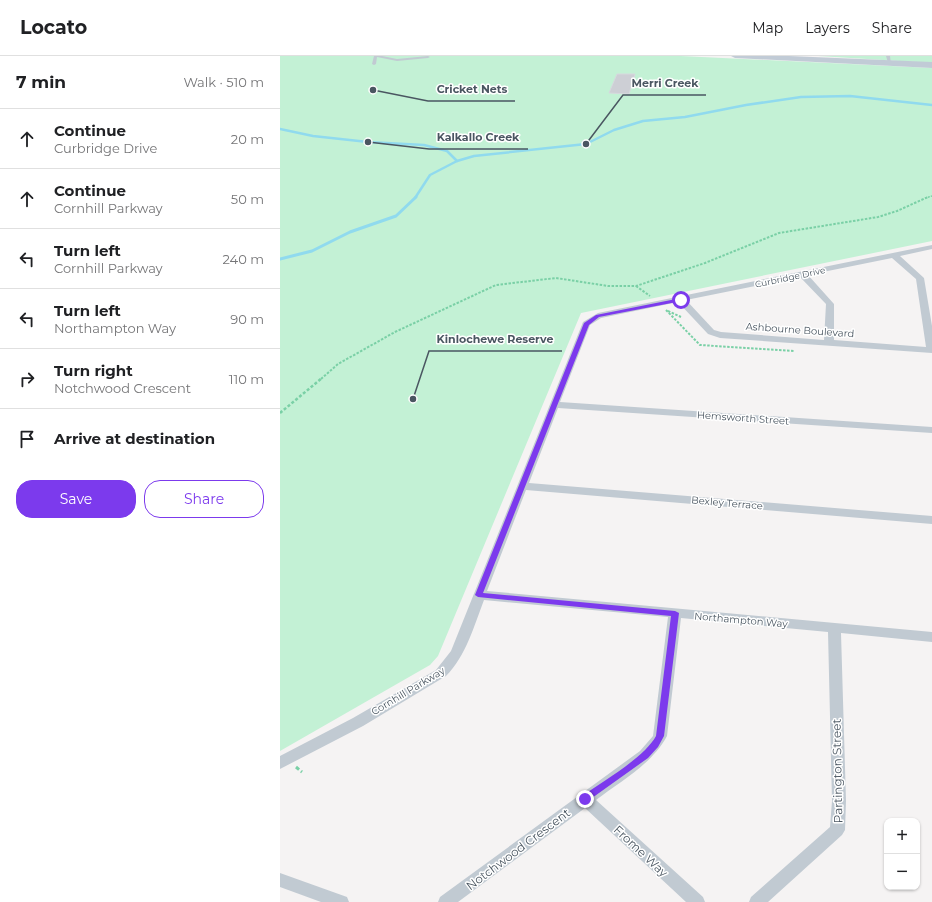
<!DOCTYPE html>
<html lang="en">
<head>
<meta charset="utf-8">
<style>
	body { margin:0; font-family:Montserrat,sans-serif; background:#f2f2f2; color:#202124 }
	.controls { position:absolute; right:12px; bottom:12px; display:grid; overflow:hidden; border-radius:8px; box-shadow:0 1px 3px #0004 }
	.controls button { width:36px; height:36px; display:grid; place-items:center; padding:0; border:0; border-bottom:1px solid #e0e0e0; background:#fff; color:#202124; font:20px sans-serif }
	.stop { position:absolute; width:12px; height:12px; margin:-9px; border:3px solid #7c3aed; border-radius:50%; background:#fff }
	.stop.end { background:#7c3aed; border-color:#fff; box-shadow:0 1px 4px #0008 }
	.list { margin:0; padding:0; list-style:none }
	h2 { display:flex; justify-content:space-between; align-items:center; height:52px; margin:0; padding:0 16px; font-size:17px }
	h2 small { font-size:13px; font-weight:400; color:#757577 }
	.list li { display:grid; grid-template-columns:26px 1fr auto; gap:12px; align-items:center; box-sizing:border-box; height:60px; padding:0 16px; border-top:1px solid #e0e0e0 }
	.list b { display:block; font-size:15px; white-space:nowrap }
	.list p { margin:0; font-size:13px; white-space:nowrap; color:#757577 }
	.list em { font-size:13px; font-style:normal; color:#757577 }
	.actions { display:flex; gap:8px; padding:12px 16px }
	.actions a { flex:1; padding:9px 0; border:1px solid #7c3aed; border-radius:16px; text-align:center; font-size:14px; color:#7c3aed }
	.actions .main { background:#7c3aed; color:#fff }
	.icon { flex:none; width:22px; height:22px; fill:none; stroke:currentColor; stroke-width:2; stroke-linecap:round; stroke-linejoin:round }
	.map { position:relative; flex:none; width:652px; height:846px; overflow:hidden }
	header { display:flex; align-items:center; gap:24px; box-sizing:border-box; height:56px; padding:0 20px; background:#fff; border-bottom:1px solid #e0e0e0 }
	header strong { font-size:19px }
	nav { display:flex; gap:22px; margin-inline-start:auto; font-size:14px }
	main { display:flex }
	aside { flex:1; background:#fff }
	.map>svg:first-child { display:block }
	.green { fill:#c3f1d5 }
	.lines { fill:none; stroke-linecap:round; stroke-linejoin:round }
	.stream-far1 { stroke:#90daee; stroke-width:2.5 }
	.stream { stroke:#90daee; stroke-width:3 }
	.building { fill:#cdcfd5; stroke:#d7d9de }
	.path-far3 { stroke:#7ad0a6; stroke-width:1.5; stroke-dasharray:2 1; stroke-linecap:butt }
	.path-far2 { stroke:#7ad0a6; stroke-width:2; stroke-dasharray:2.5 1.5; stroke-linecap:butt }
	.path-far1 { stroke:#7ad0a6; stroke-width:2.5; stroke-dasharray:3 2; stroke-linecap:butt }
	.path { stroke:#7ad0a6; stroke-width:3; stroke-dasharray:4 2.5; stroke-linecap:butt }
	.lane { fill:#c1cad2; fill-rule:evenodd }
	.street { fill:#c1cad2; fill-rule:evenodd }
	.secondary { fill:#c1cbd6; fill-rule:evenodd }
	.route { fill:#7c3aed }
	.labels { text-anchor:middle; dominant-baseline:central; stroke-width:3; stroke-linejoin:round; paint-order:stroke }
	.far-street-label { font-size:9px; fill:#4a5661; stroke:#fff }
	.street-label { font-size:10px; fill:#4a5661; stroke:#fff }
	.near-street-label { font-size:12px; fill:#4a5661; stroke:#fff }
	.leader { fill:none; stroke:#4a5661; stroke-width:1.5 }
	.callout-dot { fill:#4a5661; stroke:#fff; stroke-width:1.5 }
	.callout-label { font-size:11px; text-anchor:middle; font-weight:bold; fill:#4a5661; stroke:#fff; stroke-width:3; stroke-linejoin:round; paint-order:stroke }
</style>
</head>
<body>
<header>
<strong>Locato</strong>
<nav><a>Map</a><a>Layers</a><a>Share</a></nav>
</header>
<main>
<aside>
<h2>7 min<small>Walk · 510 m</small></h2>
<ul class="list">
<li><svg class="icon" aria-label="ahead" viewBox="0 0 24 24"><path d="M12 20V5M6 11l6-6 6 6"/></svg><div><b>Continue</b><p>Curbridge Drive</p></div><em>20 m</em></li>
<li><svg class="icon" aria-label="ahead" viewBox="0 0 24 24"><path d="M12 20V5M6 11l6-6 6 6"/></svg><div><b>Continue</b><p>Cornhill Parkway</p></div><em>50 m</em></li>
<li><svg class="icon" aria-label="left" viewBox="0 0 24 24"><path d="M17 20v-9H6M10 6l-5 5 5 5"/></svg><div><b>Turn left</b><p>Cornhill Parkway</p></div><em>240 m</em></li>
<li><svg class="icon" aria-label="left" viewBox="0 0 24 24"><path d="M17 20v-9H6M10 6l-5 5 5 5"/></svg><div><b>Turn left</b><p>Northampton Way</p></div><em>90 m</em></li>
<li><svg class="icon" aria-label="right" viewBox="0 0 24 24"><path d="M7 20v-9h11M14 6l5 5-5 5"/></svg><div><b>Turn right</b><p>Notchwood Crescent</p></div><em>110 m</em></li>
<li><svg class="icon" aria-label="arrive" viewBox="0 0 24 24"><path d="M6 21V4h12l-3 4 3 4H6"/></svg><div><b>Arrive at destination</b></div></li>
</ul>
<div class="actions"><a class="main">Save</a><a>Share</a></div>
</aside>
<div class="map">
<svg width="652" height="846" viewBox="0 0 652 846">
	<rect width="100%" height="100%" fill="#f5f3f3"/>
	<g class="green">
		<polygon points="0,0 401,0 652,12 652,185 301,257 158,600 150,609 0,695"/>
		<polygon points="538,0 652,0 652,7"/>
	</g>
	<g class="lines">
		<g class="stream-far1">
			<polyline points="0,73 33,80 88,86 144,89 167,95 177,105"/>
			<polyline points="135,142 150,119 177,105 194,100 306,88 334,74 363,65 405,61 466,49 521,41 570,40 652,49"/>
		</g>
		<polyline class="stream" points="0,203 32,195 70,176 116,160 136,141"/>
	</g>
	<polygon class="building" points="337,18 355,18 349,38 329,37"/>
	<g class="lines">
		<polyline class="path-far3" points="645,142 652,140"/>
		<g class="path-far2">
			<polyline points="356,230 370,240"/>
			<polyline points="386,254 420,289 514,295"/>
			<polyline points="388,255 401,261"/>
			<polyline points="41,323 58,308 115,276 216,229 276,222 328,230 356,230 425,207 499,177 598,161 617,155 648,141"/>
		</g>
		<polyline class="path-far1" points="0,357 42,322"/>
		<polyline class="path" points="16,711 22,716"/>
		<g class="lane">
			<polygon points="94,0 102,0 117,3 148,0 150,1 148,2 117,5 97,1 96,8 94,9 92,8"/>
			<polygon points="606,0 610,0 611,8 608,7"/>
		</g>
		<g class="street">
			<path d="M652 189V193L620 200 644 222 652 270V297L440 282 428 278 398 246 321 262 310 269 280 346 652 371V377L278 352 249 427 652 460V468L246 434 207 535 652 576V586L561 577 566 745 565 774 562 779 488 846H469L471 841 550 771 552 745 548 576 401 562 387 680C372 708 341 725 316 744L423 841 425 846H406L305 752 178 846H158L160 841 360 695 373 680 388 561 204 544C194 570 186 600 166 620L83 670 0 713V700L73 662 156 614 171 595 303 266 318 257ZM612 202 636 223 646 291 554 284V248L528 219ZM520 221 546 248 544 284 441 276 434 274 406 244Z"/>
			<polygon points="0,817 67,841 69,846 41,846 0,831"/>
		</g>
		<polygon class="secondary" points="451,0 509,0 652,6 652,12 455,2"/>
	</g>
	<path class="route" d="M401 242 402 245 319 261 309 269 203 537 395 555 399 557 384 680 378 691 368 702 305 747 301 743 302 740C322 726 365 701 376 680L391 560 198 541 195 539 304 267 316 259Z"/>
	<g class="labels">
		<g class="far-street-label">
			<text transform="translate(510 221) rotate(-12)">Curbridge Drive</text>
		</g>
		<g class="street-label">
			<text transform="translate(520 274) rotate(4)">Ashbourne Boulevard</text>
			<text transform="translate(463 362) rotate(4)">Hemsworth Street</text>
			<text transform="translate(447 447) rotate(5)">Bexley Terrace</text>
			<text transform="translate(461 564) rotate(5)">Northampton Way</text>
			<text transform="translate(128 635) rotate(-31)">Cornhill Parkway</text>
		</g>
		<g class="near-street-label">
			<text transform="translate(557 715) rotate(-91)">Partington Street</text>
			<text transform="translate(238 793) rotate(-37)">Notchwood Crescent</text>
			<text transform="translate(361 795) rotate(43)">Frome Way</text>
		</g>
	</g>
	<path class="leader" d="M306 88L343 39H426M93 34L148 45H235M88 86L149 93H248M133 343L149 295H282"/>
	<g class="callout-dot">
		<circle cx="306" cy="88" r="4"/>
		<circle cx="93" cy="34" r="4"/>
		<circle cx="88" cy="86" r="4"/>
		<circle cx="133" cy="343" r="4"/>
	</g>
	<g class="callout-label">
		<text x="385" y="31">Merri Creek</text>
		<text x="192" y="37">Cricket Nets</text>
		<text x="198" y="85">Kalkallo Creek</text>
		<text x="215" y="287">Kinlochewe Reserve</text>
	</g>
</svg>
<div class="controls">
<button>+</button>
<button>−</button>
</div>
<div class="stop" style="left:401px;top:244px"></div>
<div class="stop end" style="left:305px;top:743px"></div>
</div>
</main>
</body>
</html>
